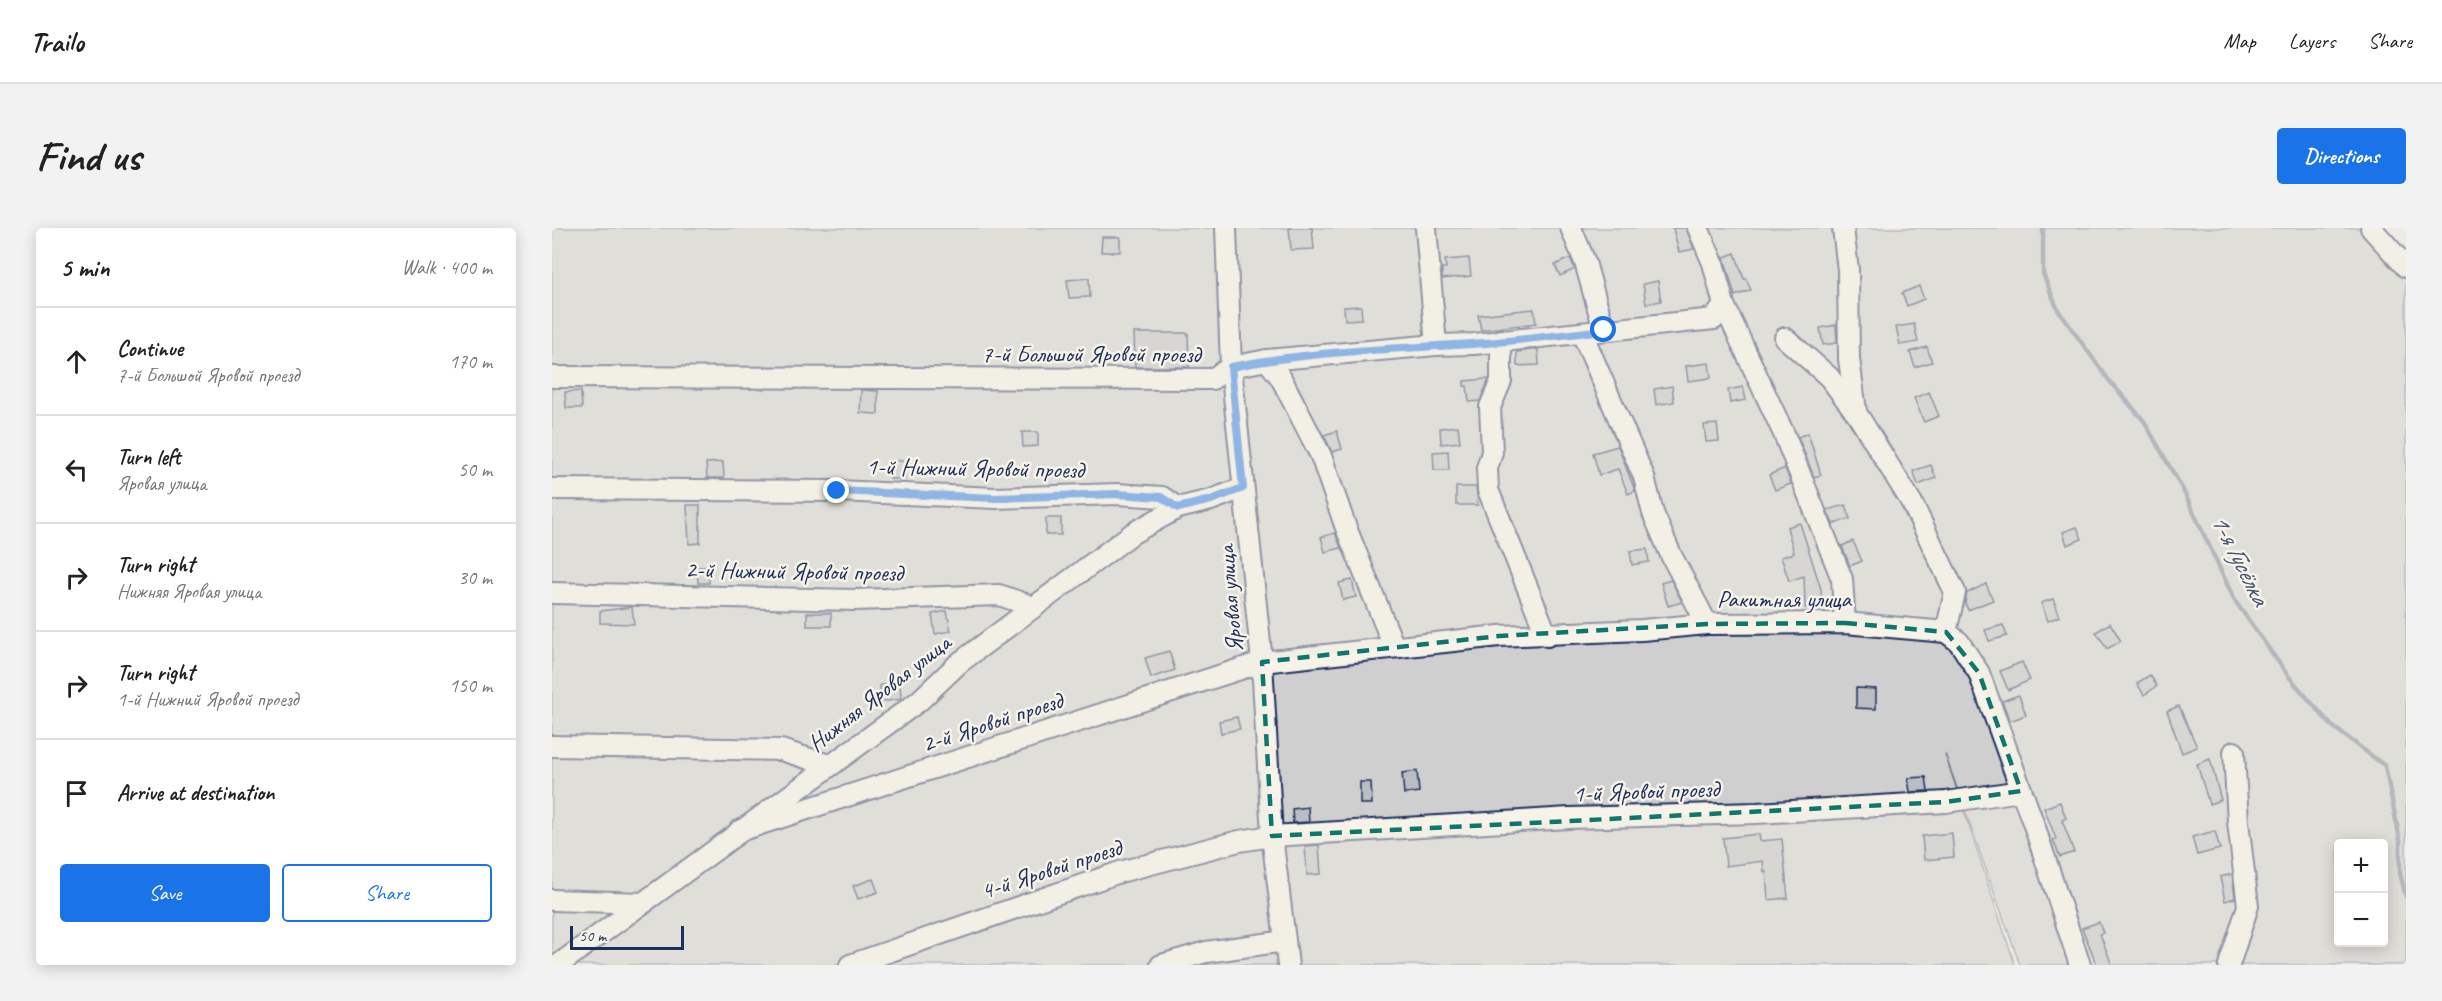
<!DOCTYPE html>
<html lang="en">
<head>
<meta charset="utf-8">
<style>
	body { margin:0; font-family:Caveat,sans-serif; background:#f2f2f2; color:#222 }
	.controls { position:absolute; right:18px; bottom:18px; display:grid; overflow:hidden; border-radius:6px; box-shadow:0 3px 15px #0003 }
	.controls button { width:54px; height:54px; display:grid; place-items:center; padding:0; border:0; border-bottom:2px solid #e0e0e0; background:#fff; color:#222; font:30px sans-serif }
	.scale { position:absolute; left:18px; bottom:15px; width:114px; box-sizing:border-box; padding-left:6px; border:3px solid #1b2f5e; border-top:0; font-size:16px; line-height:21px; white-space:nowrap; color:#1b2f5e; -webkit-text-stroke:4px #f7f3e8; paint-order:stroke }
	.stop { position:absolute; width:18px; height:18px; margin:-14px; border:4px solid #1a73e8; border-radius:50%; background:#fff }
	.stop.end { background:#1a73e8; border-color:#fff; box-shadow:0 2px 6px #0008 }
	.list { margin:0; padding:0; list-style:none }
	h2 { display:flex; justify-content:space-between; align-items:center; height:78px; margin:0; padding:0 24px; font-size:26px }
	h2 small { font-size:20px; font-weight:400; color:#767676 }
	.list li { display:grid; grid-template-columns:39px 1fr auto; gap:18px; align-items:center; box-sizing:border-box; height:108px; padding:0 24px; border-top:2px solid #e0e0e0 }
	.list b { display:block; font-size:22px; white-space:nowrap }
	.list p { margin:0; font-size:20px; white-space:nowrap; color:#767676 }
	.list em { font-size:20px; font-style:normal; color:#767676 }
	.actions { display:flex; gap:12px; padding:18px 24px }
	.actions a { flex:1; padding:14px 0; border:2px solid #1a73e8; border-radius:6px; text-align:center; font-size:21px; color:#1a73e8 }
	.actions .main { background:#1a73e8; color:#fff }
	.icon { flex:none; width:33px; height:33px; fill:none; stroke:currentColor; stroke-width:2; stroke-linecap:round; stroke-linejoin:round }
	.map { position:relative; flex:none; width:1854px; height:737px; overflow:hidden; border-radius:6px }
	header { display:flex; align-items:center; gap:36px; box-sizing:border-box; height:84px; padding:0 30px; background:#fff; border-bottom:2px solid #e0e0e0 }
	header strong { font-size:28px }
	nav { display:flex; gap:33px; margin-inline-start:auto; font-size:21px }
	.intro { display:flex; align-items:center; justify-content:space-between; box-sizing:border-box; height:144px; padding:0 36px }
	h1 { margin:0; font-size:42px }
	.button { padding:15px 27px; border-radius:6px; background:#1a73e8; color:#fff; font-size:21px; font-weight:700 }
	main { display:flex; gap:36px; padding:0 36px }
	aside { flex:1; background:#fff; border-radius:6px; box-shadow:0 3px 15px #0003 }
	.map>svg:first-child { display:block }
	.green { fill:#cfcfcf; stroke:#757f96; stroke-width:1.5; fill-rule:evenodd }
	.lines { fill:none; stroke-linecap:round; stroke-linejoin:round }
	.stream { stroke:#6e7992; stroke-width:4.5 }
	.building { fill:#babdc2; stroke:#1b2f5e; stroke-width:1.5 }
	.minor-casing { stroke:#1b2f5e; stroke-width:24 }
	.minor { stroke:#f7f3e8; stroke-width:20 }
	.route { stroke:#1a73e8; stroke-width:8 }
	.marked { fill:none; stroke:#0f766e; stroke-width:4.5; stroke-dasharray:12 8; stroke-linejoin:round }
	.labels { text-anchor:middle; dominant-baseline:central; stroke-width:5; stroke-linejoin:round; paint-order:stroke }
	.street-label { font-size:24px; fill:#1b2f5e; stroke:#f7f3e8 }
	.water-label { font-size:26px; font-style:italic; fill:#455478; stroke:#f7f3e8 }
</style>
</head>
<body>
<header>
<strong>Trailo</strong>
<nav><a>Map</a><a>Layers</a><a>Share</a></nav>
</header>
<div class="intro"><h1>Find us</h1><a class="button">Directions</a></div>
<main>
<aside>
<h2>5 min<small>Walk · 400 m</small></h2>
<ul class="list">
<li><svg class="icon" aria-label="ahead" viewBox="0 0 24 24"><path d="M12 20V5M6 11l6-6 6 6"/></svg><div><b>Continue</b><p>7-й Большой Яровой проезд</p></div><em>170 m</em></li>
<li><svg class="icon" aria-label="left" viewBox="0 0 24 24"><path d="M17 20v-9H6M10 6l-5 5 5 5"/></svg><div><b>Turn left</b><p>Яровая улица</p></div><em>50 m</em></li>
<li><svg class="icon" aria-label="right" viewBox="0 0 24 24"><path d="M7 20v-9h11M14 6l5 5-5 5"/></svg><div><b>Turn right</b><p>Нижняя Яровая улица</p></div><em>30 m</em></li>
<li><svg class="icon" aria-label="right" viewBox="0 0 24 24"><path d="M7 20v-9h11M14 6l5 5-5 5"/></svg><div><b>Turn right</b><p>1-й Нижний Яровой проезд</p></div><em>150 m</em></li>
<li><svg class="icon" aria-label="arrive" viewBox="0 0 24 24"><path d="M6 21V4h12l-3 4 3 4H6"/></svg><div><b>Arrive at destination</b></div></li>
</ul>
<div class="actions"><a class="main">Save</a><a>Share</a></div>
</aside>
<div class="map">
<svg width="1854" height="737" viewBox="0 0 1854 737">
	<rect width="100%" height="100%" fill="#eeebe2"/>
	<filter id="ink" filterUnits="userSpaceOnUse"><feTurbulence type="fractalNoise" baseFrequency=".0167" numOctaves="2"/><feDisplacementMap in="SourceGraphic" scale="12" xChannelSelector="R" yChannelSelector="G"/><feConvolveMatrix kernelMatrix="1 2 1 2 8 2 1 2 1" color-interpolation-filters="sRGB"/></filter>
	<g filter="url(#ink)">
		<path class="green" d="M0 0H1811L1854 48V737H1468L1393 526 1463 737H0ZM1786 616H1832V714H1786Z"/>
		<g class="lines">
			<polyline class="stream" points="1491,0 1491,46 1506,82 1556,151 1592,193 1631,262 1683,373 1737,449 1779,497 1833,538 1848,612 1848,646 1854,669"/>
		</g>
		<g class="building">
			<polygon points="737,0 760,0 762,21 739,22"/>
			<polygon points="1121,0 1134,0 1142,21 1127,24"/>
			<polygon points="550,9 568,9 568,24 549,24"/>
			<polygon points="1183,25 1192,51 1194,51 1199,62 1183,68 1172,29"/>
			<polygon points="917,30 919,48 890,51 890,40 894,40 893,32"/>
			<polygon points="1018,30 1023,41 1008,48 1003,37"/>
			<polygon points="537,50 538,69 517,70 515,52"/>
			<polygon points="1106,53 1109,73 1094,76 1091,56"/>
			<polygon points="1367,58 1372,71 1355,78 1350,65"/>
			<polygon points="809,78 810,91 793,92 792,79"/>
			<polygon points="982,81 984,95 929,102 926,87"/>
			<polygon points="1362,96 1366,114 1348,117 1344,99"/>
			<polygon points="1284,97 1285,115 1271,117 1268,100"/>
			<polygon points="582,105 636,105 637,139 583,139"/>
			<polygon points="1375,119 1380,134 1363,139 1358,124"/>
			<polygon points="986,121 987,137 965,138 965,124"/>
			<polygon points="1157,135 1159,150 1136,153 1134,138"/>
			<polygon points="934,151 937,151 928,173 917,174 915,158 912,158 912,153"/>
			<polygon points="1120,158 1122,174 1104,177 1102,161"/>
			<polygon points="1191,159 1194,172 1178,175 1176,162"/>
			<polygon points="309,162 326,163 326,186 308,185"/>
			<polygon points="29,163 30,180 14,180 13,164"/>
			<polygon points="1377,164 1387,188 1372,194 1362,170"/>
			<polygon points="1165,196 1167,213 1154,214 1152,197"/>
			<polygon points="906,198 908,214 889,216 888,200"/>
			<polygon points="785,203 790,221 780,224 772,207"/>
			<polygon points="470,204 486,204 486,218 471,219"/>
			<polygon points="1256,205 1269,247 1262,249 1246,209"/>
			<polygon points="1066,218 1083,263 1076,266 1066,241 1047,247 1041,225"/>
			<polygon points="896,223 897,242 882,242 881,224"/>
			<rect x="338" y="233" width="15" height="18"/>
			<polygon points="171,234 172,250 155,250 154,235"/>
			<polygon points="1379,237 1384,250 1366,257 1361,243"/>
			<polygon points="1233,240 1239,256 1223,262 1217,247"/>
			<polygon points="904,259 924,259 926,277 904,277"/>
			<polygon points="135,277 148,277 148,315 137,316"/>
			<polygon points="1294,277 1298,291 1281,296 1275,282"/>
			<rect x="494" y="290" width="15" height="17"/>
			<polygon points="1248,295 1269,361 1270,379 1253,380 1252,348 1237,353 1229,329 1242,325 1235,299"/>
			<polygon points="1525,299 1530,311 1515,317 1511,304"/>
			<polygon points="783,305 789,320 773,324 769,309"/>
			<polygon points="1301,313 1310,333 1298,338 1290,318"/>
			<polygon points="1095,321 1097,334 1080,337 1078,323"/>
			<polygon points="145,339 157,339 157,355 146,355"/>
			<polygon points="800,352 804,369 791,372 787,355"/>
			<polygon points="1119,352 1130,374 1116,378 1109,355"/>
			<polygon points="1434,356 1441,372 1416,382 1413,375 1415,365"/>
			<polygon points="1501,371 1508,388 1496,393 1489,375"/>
			<polygon points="80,379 82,396 48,395 48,383"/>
			<polygon points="395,383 399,403 383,406 380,386"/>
			<rect x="255" y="385" width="24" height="13"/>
			<polygon points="1558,395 1569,413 1555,421 1544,404"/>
			<polygon points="1451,397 1455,408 1437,413 1433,402"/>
			<polygon points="617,423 623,442 599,450 593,430"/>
			<polygon points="1470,434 1478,452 1456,462 1448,443"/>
			<polygon points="1598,447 1605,458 1592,467 1585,455"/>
			<polygon points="348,456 349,471 329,474 328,457"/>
			<polygon points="1304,460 1324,461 1324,481 1304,480"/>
			<polygon points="1467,467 1474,487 1458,493 1450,473"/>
			<polygon points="1627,478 1645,519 1630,525 1615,483"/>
			<polygon points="685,489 688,501 669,505 667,493"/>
			<polygon points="1658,531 1669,572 1657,576 1645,536"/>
			<polygon points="865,543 867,564 852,566 850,545"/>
			<polygon points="1374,549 1376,563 1358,564 1356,550"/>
			<polygon points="808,554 819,554 820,576 808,576"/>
			<polygon points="1508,574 1514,590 1510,592 1522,624 1508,629 1501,612 1504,611 1492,580"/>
			<polygon points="756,579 757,594 741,595 740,581"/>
			<polygon points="1663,603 1668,621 1645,627 1640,609"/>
			<polygon points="1400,605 1402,629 1372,632 1370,608"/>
			<polygon points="1207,606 1208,613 1230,611 1236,670 1216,672 1214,644 1212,644 1211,633 1174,638 1171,610"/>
			<polygon points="767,617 769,646 755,647 753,618"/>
			<polygon points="1680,646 1683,670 1673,673 1668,649"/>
			<polygon points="321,651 326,664 306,671 301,658"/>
			<polygon points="1547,694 1551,705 1548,706 1560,737 1545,737 1530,700"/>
		</g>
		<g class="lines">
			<defs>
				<g id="minor">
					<polyline points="674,0 679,139 710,434 720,608 736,737"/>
					<polyline points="874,0 884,117"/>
					<polyline points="1019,0 1033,34 1052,102"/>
					<polyline points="1146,0 1161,35 1172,77 1232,206 1290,351 1293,395"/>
					<polyline points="1291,0 1296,42 1297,131 1304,183"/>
					<polyline points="1819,0 1854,39"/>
					<polyline points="1030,105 1092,249 1101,285 1119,327 1155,396"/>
					<polyline points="1233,110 1277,149 1305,186 1360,275 1403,364 1394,404"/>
					<polyline points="949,112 949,153 938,179 940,224 935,240 936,262 995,408"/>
					<polyline points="715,132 729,150 769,228 793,297 842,419"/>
					<polyline points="0,149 660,151 679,139 715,132 884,117 922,116 1162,91 1172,77"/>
					<polyline points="0,261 285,263 443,270 565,266 610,269 626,280"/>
					<polyline points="0,365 303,372 447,367 482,379"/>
					<polyline points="0,518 229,522 277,537"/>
					<polyline points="187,603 710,434 947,408 1090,402 1155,396 1293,395 1394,404 1407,414 1427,445 1483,600 1528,737"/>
					<polyline points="0,672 92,675"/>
					<polyline points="6,737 367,473 407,435 581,305 626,280 659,272 691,260"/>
					<polyline points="298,737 568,644 687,613 720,608 1017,590 1205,585 1394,574 1469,563"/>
					<polyline points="609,737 654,724 733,713"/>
					<polyline points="1677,737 1696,678 1686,594 1682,524"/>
				</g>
			</defs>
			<use href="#minor" class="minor-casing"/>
			<use href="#minor" class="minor"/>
		</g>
	</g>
	<g class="lines" filter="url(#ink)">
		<path class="route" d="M285 263 443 270 565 266 609 269 626 280 659 272 691 260 679 139C758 123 840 121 920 116 964 113 1009 107 1052 102"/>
	</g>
	<path d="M0 0H1854V737H0ZM1293 395 1394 404 1427 445 1469 563 1394 574 720 608 710 434 947 408 1155 396Z" fill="#eeebe2" fill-opacity=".55" fill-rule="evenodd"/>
	<path class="marked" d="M1293 395 1394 404 1427 445 1469 563 1394 574 720 608 710 434 947 408 1155 396Z"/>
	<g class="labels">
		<g class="street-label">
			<text x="539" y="126">7-й Большой Яровой проезд</text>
			<text transform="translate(423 240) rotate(1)">1-й Нижний Яровой проезд</text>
			<text transform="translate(242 343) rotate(1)">2-й Нижний Яровой проезд</text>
			<text transform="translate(678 371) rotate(-95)">Яровая улица</text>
			<text x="1232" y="371">Ракитная улица</text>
			<text transform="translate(327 465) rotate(-38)">Нижняя Яровая улица</text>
			<text transform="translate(440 494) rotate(-18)">2-й Яровой проезд</text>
			<text transform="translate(1094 563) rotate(-2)">1-й Яровой проезд</text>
			<text transform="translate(499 641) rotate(-18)">4-й Яровой проезд</text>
		</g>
		<g class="water-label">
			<text transform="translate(1688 331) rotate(63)">1-я Гусёлка</text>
		</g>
	</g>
</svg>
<div class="controls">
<button>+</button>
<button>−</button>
</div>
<div class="scale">50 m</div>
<div class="stop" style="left:1052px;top:102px"></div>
<div class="stop end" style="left:285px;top:263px"></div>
</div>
</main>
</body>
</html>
